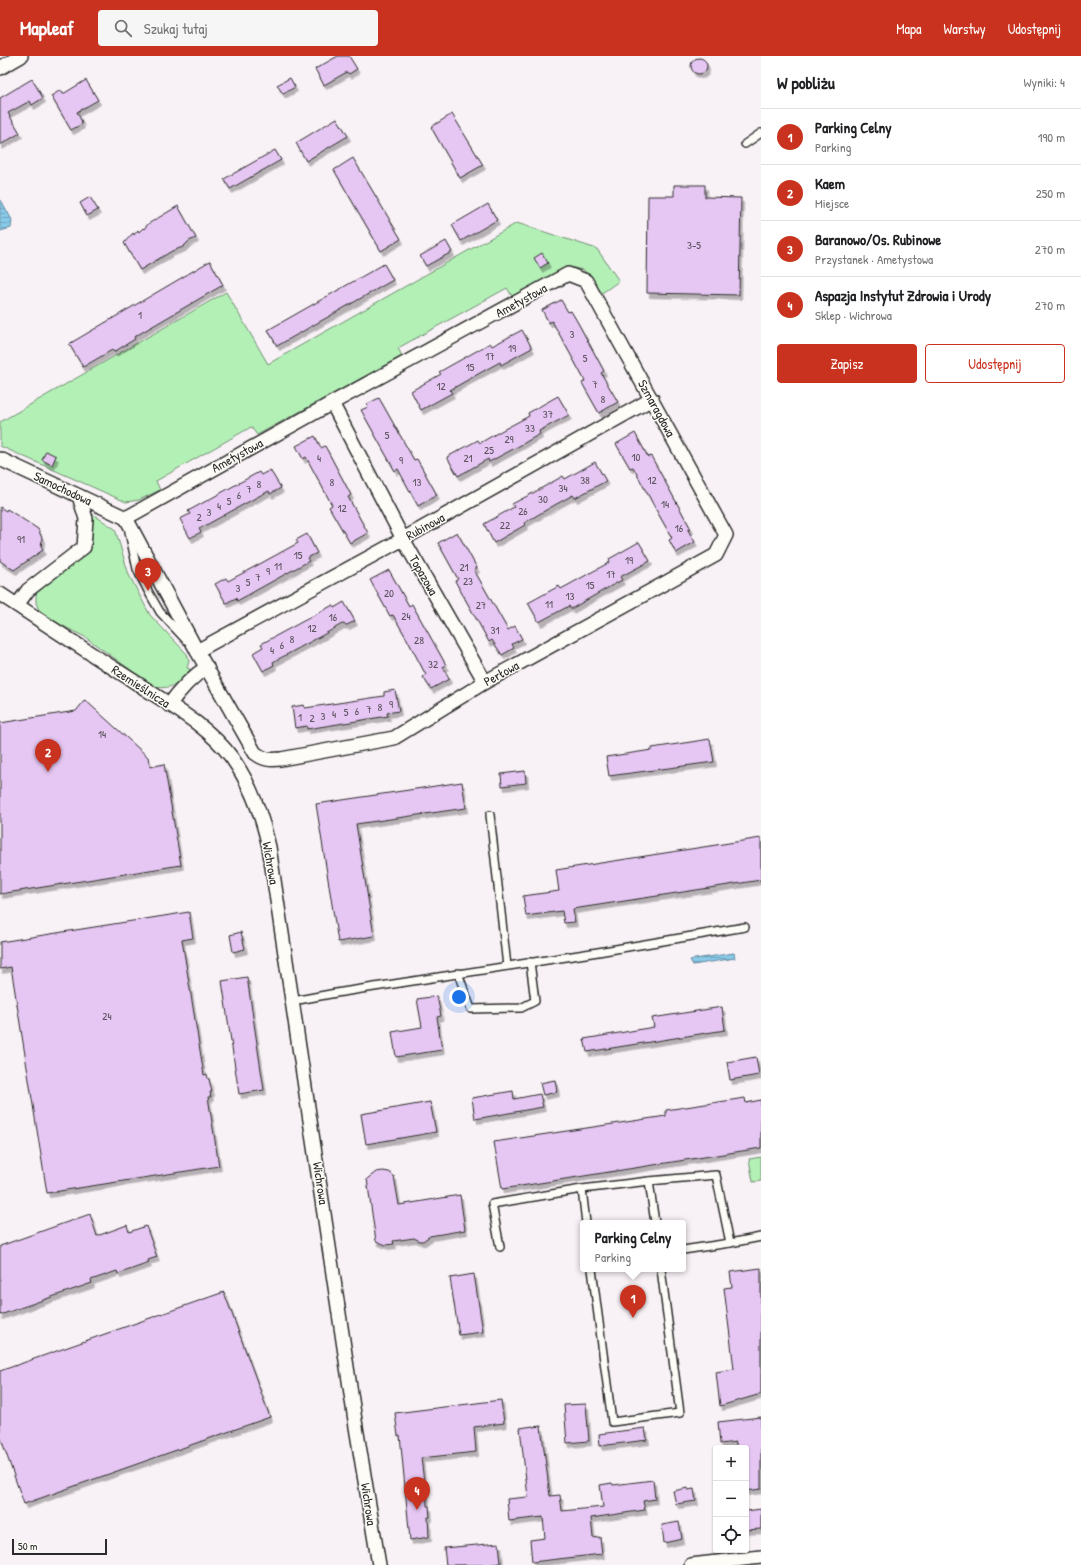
<!DOCTYPE html>
<html lang="pl">
<head>
<meta charset="utf-8">
<style>
	body { margin:0; font-family:"Patrick Hand",sans-serif; background:#f6f6f6; color:#202124 }
	.controls { position:absolute; right:12px; bottom:12px; display:grid; overflow:hidden; border-radius:4px; box-shadow:0 1px 3px #0004 }
	.controls button { width:36px; height:36px; display:grid; place-items:center; padding:0; border:0; border-bottom:1px solid #e0e0e0; background:#fff; color:#202124; font:20px sans-serif }
	.scale { position:absolute; left:12px; bottom:10px; width:95px; box-sizing:border-box; padding-left:4px; border:2px solid #2b2b2b; border-top:0; font-size:11px; line-height:14px; white-space:nowrap; color:#2b2b2b; -webkit-text-stroke:3px #fdfcf7; paint-order:stroke }
	.you { position:absolute; left:459px; top:941px; width:14px; height:14px; margin:-10px; border:3px solid #fff; border-radius:50%; background:#1a73e8; box-shadow:0 0 0 6px #1a73e833 }
	.badge { display:grid; place-items:center; width:26px; height:26px; border-radius:50%; background:#c8321e; color:#fff; font-size:13px; font-weight:700 }
	.pin { position:absolute; translate:-50% -33px; filter:drop-shadow(0 1px 2px #0008) }
	.pin::after { content:''; position:absolute; top:21px; width:14px; height:12px; background:inherit; clip-path:polygon(0 0,100% 0,50% 100%) }
	.popup { position:absolute; left:580px; top:1164px; width:106px; height:52px; box-sizing:border-box; display:grid; place-content:center; border-radius:4px; background:#fff; filter:drop-shadow(0 1px 3px #0005); font-size:13px; white-space:nowrap; color:#757577 }
	.popup b { font-size:15px; color:#202124 }
	.popup::after { content:''; position:absolute; left:50%; top:100%; margin-left:-8px; border:8px solid transparent; border-top-color:#fff }
	.list { margin:0; padding:0; list-style:none }
	h2 { display:flex; justify-content:space-between; align-items:center; height:52px; margin:0; padding:0 16px; font-size:17px }
	h2 small { font-size:13px; font-weight:400; color:#757577 }
	.list li { display:grid; grid-template-columns:26px 1fr auto; gap:12px; align-items:center; box-sizing:border-box; height:56px; padding:0 16px; border-top:1px solid #e0e0e0 }
	.list b { display:block; font-size:15px; white-space:nowrap }
	.list p { margin:0; font-size:13px; white-space:nowrap; color:#757577 }
	.list em { font-size:13px; font-style:normal; color:#757577 }
	.actions { display:flex; gap:8px; padding:12px 16px }
	.actions a { flex:1; padding:9px 0; border:1px solid #c8321e; border-radius:4px; text-align:center; font-size:14px; color:#c8321e }
	.actions .main { background:#c8321e; color:#fff }
	.icon { flex:none; width:22px; height:22px; fill:none; stroke:currentColor; stroke-width:2; stroke-linecap:round; stroke-linejoin:round }
	.map { position:relative; flex:none; width:761px; height:1509px; overflow:hidden }
	header { display:flex; align-items:center; gap:24px; box-sizing:border-box; height:56px; padding:0 20px; background:#c8321e; color:#fff }
	header strong { font-size:19px }
	nav { display:flex; gap:22px; margin-inline-start:auto; font-size:14px }
	.search { width:280px; height:36px; background:#f6f6f6; display:flex; align-items:center; gap:10px; box-sizing:border-box; padding:0 14px; border-radius:4px; color:#757577; font-size:15px }
	main { display:flex }
	aside { flex:1; background:#fff }
	.map>svg:first-child { display:block }
	.green { fill:#b3f0b6; stroke:#6f8e70 }
	.water { fill:url(#water-rules); stroke:#638a9d }
	.building { fill:#e6c6f3; stroke:#2b2b2b; filter:url(#shadow) }
	.lines { fill:none; stroke-linecap:round; stroke-linejoin:round }
	.lane-casing { stroke:#2b2b2b; stroke-width:10 }
	.street-casing { stroke:#2b2b2b; stroke-width:16 }
	.lane { stroke:#fdfcf7; stroke-width:7 }
	.street { stroke:#fdfcf7; stroke-width:13 }
	.labels { text-anchor:middle; dominant-baseline:central; stroke-width:3; stroke-linejoin:round; paint-order:stroke }
	.number-label { font-size:11px; fill:#5a525d }
	.street-label { font-size:13px; fill:#2b2b2b; stroke:#fdfcf7 }
</style>
</head>
<body>
<header>
<strong>Mapleaf</strong>
<div class="search"><svg class="icon" aria-label="search" viewBox="0 0 24 24"><circle cx="10" cy="10" r="6"/><path d="M15 15l6 6"/></svg>Szukaj tutaj</div>
<nav><a>Mapa</a><a>Warstwy</a><a>Udostępnij</a></nav>
</header>
<main>
<div class="map">
<svg width="761" height="1509" viewBox="0 0 761 1509">
	<defs>
		<pattern id="water-rules" width="6" height="5" patternUnits="userSpaceOnUse"><rect width="6" height="5" fill="#88cae9"/><path d="M0 2.5h6" fill="none" stroke="#6fa4bd"/></pattern>
		<filter id="shadow"><feDropShadow dx="2.5" dy="4.5" stdDeviation="0" flood-color="#0004"/></filter>
	</defs>
	<rect width="100%" height="100%" fill="#f8f1f6"/>
	<filter id="ink" filterUnits="userSpaceOnUse"><feTurbulence type="fractalNoise" baseFrequency=".025" numOctaves="2"/><feDisplacementMap in="SourceGraphic" scale="8" xChannelSelector="R" yChannelSelector="G"/><feConvolveMatrix kernelMatrix="1 2 1 2 8 2 1 2 1" color-interpolation-filters="sRGB"/></filter>
	<g filter="url(#ink)">
		<g class="green">
			<polygon points="517,167 597,193 619,225 602,237 584,214 567,211 512,240 507,232 398,292 402,300 257,379 251,371 156,425 160,434 139,444 126,446 0,390 0,366 226,236 268,308"/>
			<path d="M91 457 115 473 129 519 150 559 187 598 189 605 187 612 190 613C184 628 167 635 153 630L85 581 59 568 39 554 36 547V538L52 523 84 498 92 489Z"/>
			<polygon points="761,1101 761,1125 753,1126 749,1103"/>
		</g>
		<g class="water">
			<polygon points="1,144 12,164 11,172 0,175 0,145"/>
			<polygon points="734,897 735,902 693,909 690,904 695,903"/>
		</g>
		<g class="building">
			<polygon points="338,0 349,0 357,13 349,18 347,16 324,29 315,13"/>
			<circle cx="699" cy="10" r="8"/>
			<polygon points="290,22 295,31 283,38 277,29"/>
			<polygon points="32,23 43,42 32,49 30,45 8,57 20,77 0,89 0,42"/>
			<polygon points="86,24 98,44 77,56 82,66 81,66 82,68 71,74 51,40 61,34 63,38"/>
			<polygon points="452,58 483,109 460,122 431,71"/>
			<polygon points="337,62 348,80 306,105 296,87"/>
			<polygon points="275,94 281,104 230,133 224,123"/>
			<polygon points="353,102 401,183 381,195 334,114"/>
			<polygon points="674,129 705,129 705,141 741,142 739,239 647,237 648,140 674,140"/>
			<polygon points="90,141 98,154 87,160 80,147"/>
			<polygon points="488,148 497,164 461,185 452,169"/>
			<polygon points="178,150 196,182 189,185 183,191 172,195 140,214 124,187 133,177 134,179 138,174 139,176 143,172 144,173 148,168"/>
			<polygon points="446,185 452,196 426,210 420,200"/>
			<polygon points="542,197 548,207 540,212 534,202"/>
			<polygon points="210,205 223,229 134,281 135,283 114,296 112,294 83,311 69,288"/>
			<polygon points="384,208 393,224 277,290 268,274"/>
			<polygon points="561,244 568,256 571,255 578,267 604,315 601,317 618,346 599,357 582,327 585,325 572,301 552,265 549,267 542,254"/>
			<polygon points="522,274 532,292 501,309 500,306 480,317 450,334 452,337 421,354 411,335 441,318 439,316 480,293 490,287 492,290"/>
			<polygon points="558,340 569,359 539,375 540,378 519,390 489,406 488,403 458,420 447,401 478,384 480,387 499,376 529,360 528,357"/>
			<polygon points="379,342 414,404 417,403 437,439 418,450 398,413 395,415 361,354 368,351 367,348"/>
			<polygon points="635,377 648,401 651,400 691,473 688,474 695,486 676,497 669,484 672,482 659,459 633,411 630,412 616,388"/>
			<polygon points="315,380 321,392 325,390 351,439 348,441 368,477 350,487 329,451 332,449 306,401 303,403 296,390"/>
			<polygon points="46,395 56,400 52,409 42,404"/>
			<polygon points="595,406 606,425 575,442 573,439 553,450 524,467 525,469 494,487 484,468 514,451 512,448 533,437 563,420 565,423"/>
			<polygon points="270,414 281,432 270,438 269,435 259,440 199,473 201,476 190,482 180,463 190,458 188,455 259,416 261,419"/>
			<polygon points="0,451 6,455 7,453 38,473 42,482 41,492 43,494 14,514 0,505"/>
			<polygon points="457,476 477,512 474,514 508,574 515,570 522,583 512,588 514,592 502,599 492,584 489,586 482,573 455,525 458,523 438,487"/>
			<polygon points="307,478 317,497 307,502 309,505 237,545 236,542 226,547 215,528 226,522 228,525 256,510 298,487 296,484"/>
			<polygon points="639,486 650,505 620,521 622,524 611,530 571,553 569,550 539,566 528,547 559,530 561,533 610,506 609,503"/>
			<polygon points="389,514 409,550 412,548 446,609 443,611 449,623 431,633 423,621 426,619 407,583 393,559 390,560 370,524"/>
			<polygon points="344,546 355,565 347,569 342,568 323,579 273,606 274,609 263,615 253,597 263,591 261,588 333,549 334,552"/>
			<polygon points="395,634 399,655 387,657 388,660 307,673 307,670 295,672 292,651 304,649 305,652 325,649 384,640 384,636"/>
			<polygon points="85,644 148,701 150,711 164,708 181,809 0,838 0,667 76,655"/>
			<polygon points="710,683 714,706 609,720 606,701 652,694 652,692"/>
			<polygon points="525,715 526,727 502,730 501,718"/>
			<polygon points="462,726 466,752 356,768 374,880 338,886 316,748"/>
			<polygon points="761,782 761,824 573,853 575,866 564,867 562,855 526,860 523,840 559,835 556,814"/>
			<polygon points="189,856 193,882 182,884 204,1019 207,1018 208,1023 209,1023 212,1036 210,1036 211,1041 208,1041 219,1110 47,1137 11,911 0,913 0,886"/>
			<polygon points="241,876 245,893 233,896 230,879"/>
			<polygon points="247,921 264,1034 239,1038 222,925"/>
			<polygon points="437,940 441,960 437,961 442,994 396,1001 392,976 422,971 417,943"/>
			<polygon points="722,951 725,974 587,996 584,983 654,971 652,962"/>
			<polygon points="756,1001 759,1019 730,1024 727,1006"/>
			<polygon points="555,1024 557,1036 543,1039 540,1027"/>
			<polygon points="513,1035 514,1043 540,1038 543,1051 475,1063 472,1042"/>
			<polygon points="745,1042 746,1047 761,1044 761,1092 502,1133 494,1086 666,1060 666,1054"/>
			<polygon points="430,1046 436,1076 366,1088 361,1058"/>
			<polygon points="383,1115 389,1116 394,1120 399,1149 460,1139 465,1174 430,1180 423,1185 420,1185 414,1182 393,1185 394,1188 386,1189 376,1185 367,1123 376,1116"/>
			<polygon points="90,1158 97,1180 127,1169 129,1176 146,1170 157,1201 148,1204 149,1207 118,1218 117,1215 91,1224 92,1227 0,1259 0,1190"/>
			<polygon points="761,1212 761,1338 720,1350 716,1316 734,1313 724,1232 732,1231 730,1216"/>
			<polygon points="474,1218 483,1276 459,1279 450,1222"/>
			<polygon points="224,1236 270,1361 24,1448 0,1380 0,1315"/>
			<polygon points="501,1344 504,1367 474,1371 476,1396 421,1402 424,1426 426,1426 427,1450 429,1450 430,1461 428,1461 429,1481 410,1484 400,1379 398,1380 395,1357"/>
			<polygon points="586,1348 589,1385 567,1387 564,1349"/>
			<polygon points="761,1361 761,1433 746,1435 746,1392 736,1392 736,1386 720,1388 718,1366"/>
			<polygon points="533,1370 533,1371 541,1370 550,1440 560,1439 562,1455 603,1451 600,1429 612,1427 613,1429 653,1424 655,1443 643,1445 645,1454 591,1462 593,1482 600,1481 602,1498 532,1506 530,1484 545,1482 543,1461 509,1465 507,1443 528,1441 520,1372"/>
			<polygon points="645,1372 647,1384 600,1390 599,1378"/>
			<polygon points="688,1432 688,1434 694,1433 696,1445 676,1448 673,1435"/>
			<polygon points="761,1453 761,1473 746,1474 746,1455"/>
			<polygon points="679,1466 682,1483 664,1487 662,1469"/>
			<polygon points="499,1487 501,1507 486,1509 446,1509 444,1492"/>
		</g>
		<g class="lines">
			<defs>
				<g id="lane">
					<polyline points="745,88 761,77"/>
					<polyline points="129,476 137,513 148,535 160,556 186,584"/>
					<polyline points="490,759 507,910"/>
					<polyline points="458,917 471,953 521,952 535,945 530,906"/>
					<polyline points="293,945 336,937 598,896 745,871"/>
					<polyline points="649,1125 655,1167"/>
					<polyline points="582,1133 649,1125 716,1119 730,1187 761,1181"/>
					<polyline points="500,1191 492,1148 582,1133 586,1167"/>
					<polyline points="683,1194 730,1187"/>
					<polyline points="592,1213 612,1366 680,1357 661,1213"/>
				</g>
				<g id="street">
					<polyline points="0,12 21,0"/>
					<path d="M568 218 586 225 726 479 716 499 485 626 394 682 281 703C270 704 264 704 255 697L197 595 126 462 332 347Z"/>
					<polyline points="332,347 403,483 485,626"/>
					<polyline points="0,403 126,462"/>
					<path d="M0 538C44 567 88 596 132 624 166 647 207 668 232 702 251 729 262 759 269 791L356 1371 379 1509"/>
					<polyline points="17,549 28,534 84,491 86,463 79,440"/>
					<polyline points="197,595 403,483 652,343"/>
					<path d="M169 649C179 635 193 620 207 611"/>
					<polyline points="691,1509 761,1501"/>
				</g>
			</defs>
			<use href="#lane" class="lane-casing"/>
			<use href="#street" class="street-casing"/>
			<use href="#lane" class="lane"/>
			<use href="#street" class="street"/>
		</g>
	</g>
	<g class="labels">
		<g class="number-label">
			<text x="694" y="189">3-5</text>
			<text x="140" y="259">1</text>
			<text x="572" y="278">3</text>
			<text x="512" y="292">19</text>
			<text x="490" y="300">17</text>
			<text x="585" y="302">5</text>
			<text x="470" y="311">15</text>
			<text x="595" y="328">7</text>
			<text x="441" y="330">12</text>
			<text x="603" y="343">8</text>
			<text x="548" y="358">37</text>
			<text x="530" y="372">33</text>
			<text x="387" y="379">5</text>
			<text x="509" y="383">29</text>
			<text x="489" y="394">25</text>
			<text x="636" y="401">10</text>
			<text x="319" y="402">4</text>
			<text x="468" y="402">21</text>
			<text x="401" y="404">9</text>
			<text x="585" y="424">38</text>
			<text x="652" y="424">12</text>
			<text x="332" y="426">8</text>
			<text x="417" y="426">13</text>
			<text x="259" y="428">8</text>
			<text x="563" y="432">34</text>
			<text x="249" y="433">7</text>
			<text x="239" y="439">6</text>
			<text x="543" y="443">30</text>
			<text x="229" y="445">5</text>
			<text x="665" y="448">14</text>
			<text x="219" y="450">4</text>
			<text x="342" y="452">12</text>
			<text x="523" y="455">26</text>
			<text x="209" y="456">3</text>
			<text x="199" y="461">2</text>
			<text x="505" y="469">22</text>
			<text x="679" y="472">16</text>
			<text x="21" y="483">91</text>
			<text x="298" y="499">15</text>
			<text x="629" y="504">19</text>
			<text x="278" y="510">11</text>
			<text x="464" y="511">21</text>
			<text x="268" y="515">9</text>
			<text x="611" y="518">17</text>
			<text x="258" y="521">7</text>
			<text x="468" y="525">23</text>
			<text x="248" y="526">5</text>
			<text x="590" y="529">15</text>
			<text x="238" y="532">3</text>
			<text x="389" y="537">20</text>
			<text x="570" y="540">13</text>
			<text x="549" y="548">11</text>
			<text x="481" y="549">27</text>
			<text x="406" y="560">24</text>
			<text x="333" y="561">16</text>
			<text x="312" y="572">12</text>
			<text x="495" y="574">31</text>
			<text x="292" y="583">8</text>
			<text x="419" y="584">28</text>
			<text x="282" y="589">6</text>
			<text x="272" y="594">4</text>
			<text x="433" y="608">32</text>
			<text x="391" y="648">9</text>
			<text x="380" y="651">8</text>
			<text x="369" y="653">7</text>
			<text x="357" y="655">6</text>
			<text x="346" y="656">5</text>
			<text x="334" y="658">4</text>
			<text x="323" y="660">3</text>
			<text x="300" y="661">1</text>
			<text x="312" y="662">2</text>
			<text x="102" y="678">14</text>
			<text x="107" y="960">24</text>
		</g>
		<g class="street-label">
			<text transform="translate(521 244) rotate(-29)">Ametystowa</text>
			<text transform="translate(657 352) rotate(61)">Szmaragdowa</text>
			<text transform="translate(237 399) rotate(-29)">Ametystowa</text>
			<text transform="translate(63 432) rotate(25)">Samochodowa</text>
			<text transform="translate(425 470) rotate(-29)">Rubinowa</text>
			<text transform="translate(424 519) rotate(60)">Topazowa</text>
			<text transform="translate(501 617) rotate(-29)">Perłowa</text>
			<text transform="translate(141 630) rotate(33)">Rzemieślnicza</text>
			<text transform="translate(271 807) rotate(80)">Wichrowa</text>
			<text transform="translate(321 1127) rotate(81)">Wichrowa</text>
			<text transform="translate(369 1448) rotate(81)">Wichrowa</text>
		</g>
	</g>
</svg>
<div class="controls">
<button>+</button>
<button>−</button>
<button><svg class="icon" aria-label="locate" viewBox="0 0 24 24"><circle cx="12" cy="12" r="6"/><path d="M12 2v4M12 18v4M2 12h4M18 12h4"/></svg></button>
</div>
<div class="scale">50 m</div>
<div class="you"></div>
<div class="pin badge" style="left:633px;top:1262px">1</div>
<div class="popup"><b>Parking Celny</b>Parking</div>
<div class="pin badge" style="left:48px;top:716px">2</div>
<div class="pin badge" style="left:148px;top:535px">3</div>
<div class="pin badge" style="left:417px;top:1454px">4</div>
</div>
<aside>
<h2>W pobliżu<small>Wyniki: 4</small></h2>
<ul class="list">
<li><span class="badge">1</span><div><b>Parking Celny</b><p>Parking</p></div><em>190 m</em></li>
<li><span class="badge">2</span><div><b>Kaem</b><p>Miejsce</p></div><em>250 m</em></li>
<li><span class="badge">3</span><div><b>Baranowo/Os. Rubinowe</b><p>Przystanek · Ametystowa</p></div><em>270 m</em></li>
<li><span class="badge">4</span><div><b>Aspazja Instytut Zdrowia i Urody</b><p>Sklep · Wichrowa</p></div><em>270 m</em></li>
</ul>
<div class="actions"><a class="main">Zapisz</a><a>Udostępnij</a></div>
</aside>
</main>
</body>
</html>
